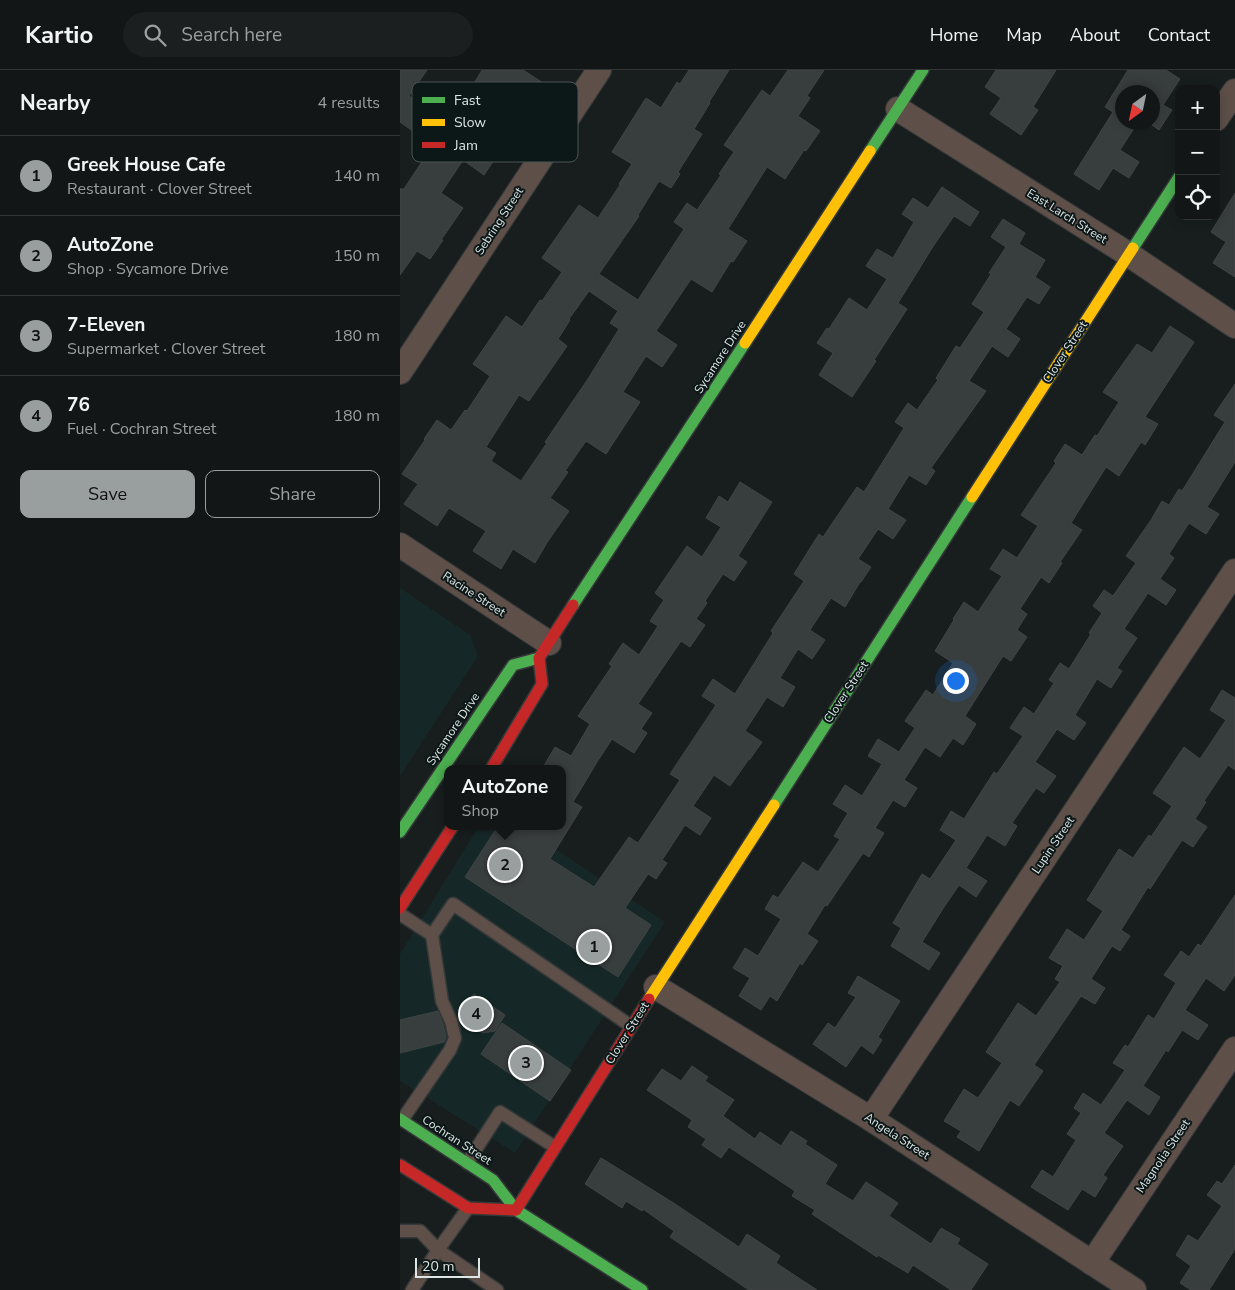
<!DOCTYPE html>
<html lang="en">
<head>
<meta charset="utf-8">
<style>
	body { margin:0; font-family:"Nunito Sans",sans-serif; background:#1b1f1f; color:#f1f3f6 }
	.controls { position:absolute; right:15px; top:15px; display:grid; overflow:hidden; border-radius:10px; box-shadow:0 2px 12px #0003 }
	.controls button { width:45px; height:45px; display:grid; place-items:center; padding:0; border:0; border-bottom:1px solid #313535; background:#121616; color:#f1f3f6; font:25px sans-serif }
	.compass { position:absolute; left:715px; top:15px; width:45px; height:45px; border-radius:50%; background:#121616; box-shadow:0 2px 12px #0003; rotate:213deg }
	.scale { position:absolute; left:15px; bottom:12px; width:65px; box-sizing:border-box; padding-left:5px; border:2px solid #dee5e5; border-top:0; font-size:14px; line-height:18px; white-space:nowrap; color:#dee5e5; -webkit-text-stroke:4px #0c1717; paint-order:stroke }
	.you { position:absolute; left:555px; top:610px; width:18px; height:18px; margin:-12px; border:4px solid #fff; border-radius:50%; background:#1a73e8; box-shadow:0 0 0 8px #1a73e833 }
	.badge { display:grid; place-items:center; width:32px; height:32px; border-radius:50%; background:#999f9f; color:#111; font-size:16px; font-weight:700 }
	.pin { position:absolute; translate:-50% -50%; border:2px solid #fff; box-shadow:0 1px 5px #0006 }
	.popup { position:absolute; left:44px; top:695px; width:122px; height:65px; box-sizing:border-box; display:grid; place-content:center; border-radius:10px; background:#121616; filter:drop-shadow(0 1px 4px #0005); font-size:16px; white-space:nowrap; color:#9c9fa1 }
	.popup b { font-size:19px; color:#f1f3f6 }
	.popup::after { content:''; position:absolute; left:50%; top:100%; margin-left:-10px; border:10px solid transparent; border-top-color:#121616 }
	.list { margin:0; padding:0; list-style:none }
	h2 { display:flex; justify-content:space-between; align-items:center; height:65px; margin:0; padding:0 20px; font-size:21px }
	h2 small { font-size:16px; font-weight:400; color:#9c9fa1 }
	.list li { display:grid; grid-template-columns:32px 1fr auto; gap:15px; align-items:center; box-sizing:border-box; height:80px; padding:0 20px; border-top:1px solid #313535 }
	.list b { display:block; font-size:19px; white-space:nowrap }
	.list p { margin:0; font-size:16px; white-space:nowrap; color:#9c9fa1 }
	.list em { font-size:16px; font-style:normal; color:#9c9fa1 }
	.actions { display:flex; gap:10px; padding:15px 20px }
	.actions a { flex:1; padding:11px 0; border:1px solid #999f9f; border-radius:10px; text-align:center; font-size:18px; color:#999f9f }
	.actions .main { background:#999f9f; color:#111 }
	.icon { flex:none; width:28px; height:28px; fill:none; stroke:currentColor; stroke-width:2; stroke-linecap:round; stroke-linejoin:round }
	.map { position:relative; flex:none; width:835px; height:1220px; overflow:hidden }
	header { display:flex; align-items:center; gap:30px; box-sizing:border-box; height:70px; padding:0 25px; background:#121616; border-bottom:1px solid #313535 }
	header strong { font-size:24px }
	nav { display:flex; gap:28px; margin-inline-start:auto; font-size:18px }
	.search { width:350px; height:45px; background:#1b1f1f; display:flex; align-items:center; gap:12px; box-sizing:border-box; padding:0 18px; border-radius:28px; color:#9c9fa1; font-size:19px }
	main { display:flex }
	aside { flex:1; background:#121616 }
	.map>svg:first-child { display:block }
	.built { fill:#152827 }
	.building { fill:#383d3d; stroke:#404545; fill-rule:evenodd }
	.lines { fill:none; stroke-linecap:round; stroke-linejoin:round }
	.lane-casing { stroke:#353939; stroke-width:15 }
	.street-casing { stroke:#353939; stroke-width:26 }
	.fast-casing { stroke:#353939; stroke-width:14 }
	.slow-casing { stroke:#353939; stroke-width:14 }
	.jam-casing { stroke:#353939; stroke-width:14 }
	.lane { stroke:#5e4f49; stroke-width:12 }
	.street { stroke:#5e4f49; stroke-width:24 }
	.fast { stroke:#4caf50; stroke-width:11 }
	.slow { stroke:#ffc107; stroke-width:11 }
	.jam { stroke:#c62828; stroke-width:11 }
	.labels { text-anchor:middle; dominant-baseline:central; stroke-width:4; stroke-linejoin:round; paint-order:stroke }
	.street-label { font-size:12px; fill:#dee5e5; stroke:#0c1717 }
	.key { fill:#0c1717; stroke:#4b5555; stroke-width:1 }
	.key-label { font-size:14px; fill:#dee5e5 }
</style>
</head>
<body>
<header>
<strong>Kartio</strong>
<div class="search"><svg class="icon" aria-label="search" viewBox="0 0 24 24"><circle cx="10" cy="10" r="6"/><path d="M15 15l6 6"/></svg>Search here</div>
<nav><a>Home</a><a>Map</a><a>About</a><a>Contact</a></nav>
</header>
<main>
<aside>
<h2>Nearby<small>4 results</small></h2>
<ul class="list">
<li><span class="badge">1</span><div><b>Greek House Cafe</b><p>Restaurant · Clover Street</p></div><em>140 m</em></li>
<li><span class="badge">2</span><div><b>AutoZone</b><p>Shop · Sycamore Drive</p></div><em>150 m</em></li>
<li><span class="badge">3</span><div><b>7-Eleven</b><p>Supermarket · Clover Street</p></div><em>180 m</em></li>
<li><span class="badge">4</span><div><b>76</b><p>Fuel · Cochran Street</p></div><em>180 m</em></li>
</ul>
<div class="actions"><a class="main">Save</a><a>Share</a></div>
</aside>
<div class="map">
<svg width="835" height="1220" viewBox="0 0 835 1220">
	<rect width="100%" height="100%" fill="#181e1e"/>
	<g class="built">
		<polygon points="0,518 70,565 78,586 0,706"/>
		<polygon points="79,756 121,756 265,852 115,1083 0,1011 0,884"/>
	</g>
	<g class="building">
		<polygon points="0,0 27,0 9,26 40,47 42,44 49,49 62,31 63,32 82,0 123,0 143,13 132,29 110,16 77,69 98,84 84,105 63,90 41,123 63,138 41,170 43,170 30,189 17,181 0,205 0,119 4,119 33,75 0,52"/>
		<path d="M289 0H329L309 32 310 33 294 59 302 64 278 102 280 104 271 118 259 111 238 145 239 146 199 204 238 230 284 159 274 152 287 133 297 140 321 105 319 104 334 82 324 75 362 20 370 26 388 0H424L407 26 410 28 398 46 420 61 406 81 404 80 385 109 367 97 328 159 347 171 333 192 331 191 312 222 291 209 256 261 277 275 262 297 246 286 223 322 240 332 206 384 186 371 165 401 168 402 150 428 169 441 148 471 135 493 113 479 101 499 73 481 86 461 49 438 37 456 4 434 18 414 2 404 25 370 24 369 37 350 51 360 65 340 67 341 90 306 73 294 106 246 122 257 140 230 142 231 162 202 142 188 179 135 198 148 220 115 219 114 232 94 212 82 246 28 261 38 277 12 280 14ZM189 221 218 241 210 253 219 259 188 309 145 372 147 373 121 411 91 391 96 383 86 377 119 325 129 331 167 276 158 269 170 250 169 249Z"/>
		<polygon points="596,0 656,0 633,37 638,40 621,65 590,44 601,28 585,17"/>
		<polygon points="728,0 766,0 780,9 763,35 772,40 759,60 748,52 752,52 752,22 722,22 722,52 738,52 720,80 739,92 729,108 713,98 699,120 674,104 713,42 705,37"/>
		<polygon points="542,117 579,142 570,156 554,146 534,175 498,233 507,239 474,290 476,291 452,327 419,305 433,283 417,273 427,258 429,259 449,228 467,240 487,209 466,196 477,179 493,188 514,152 502,144 513,128 528,138"/>
		<polygon points="835,123 835,207 813,193 826,172 811,162"/>
		<polygon points="603,149 625,163 619,174 645,190 635,207 650,217 639,234 627,227 606,259 620,269 608,287 592,276 569,311 586,321 531,398 535,401 526,415 509,405 488,439 506,450 493,469 478,459 458,489 471,497 461,512 460,512 445,537 431,528 410,560 425,570 412,589 398,579 380,608 395,617 383,637 367,627 345,661 362,672 350,689 349,689 330,716 314,705 293,736 311,748 300,765 285,755 262,790 267,793 256,809 248,804 225,838 251,855 218,907 65,807 98,756 162,756 162,699 142,699 155,677 171,686 190,654 178,646 212,596 209,594 223,573 239,585 258,556 250,551 264,530 255,523 287,476 302,487 321,457 306,448 319,426 328,432 340,412 372,432 338,486 347,492 334,511 323,504 305,531 307,533 296,549 305,555 290,577 281,571 238,634 252,643 241,659 247,663 234,683 212,669 197,692 173,732 182,737 150,789 194,817 229,767 238,773 280,710 270,704 316,635 302,626 313,609 335,624 373,563 371,561 404,511 394,504 419,464 423,467 457,417 464,422 504,358 495,352 508,333 517,340 538,310 536,308 556,276 560,278 584,242 572,234 591,204 589,203 606,177 591,167"/>
		<polygon points="770,256 794,272 745,347 758,354 745,375 741,372 719,406 706,397 671,453 682,460 660,492 662,493 649,513 641,507 620,539 627,544 617,560 627,567 611,591 603,586 565,646 576,654 563,675 553,668 540,687 525,677 504,710 517,718 505,737 493,730 475,758 484,763 469,787 463,783 427,836 425,835 407,864 418,871 402,895 400,893 377,931 370,926 361,940 339,926 350,908 333,898 345,878 358,886 381,849 365,839 373,825 378,828 403,792 418,802 440,769 434,766 448,743 433,734 445,715 462,726 482,694 468,686 478,669 499,682 515,658 505,651 526,620 533,625 553,593 535,581 554,550 553,549 564,532 578,542 602,506 590,499 603,479 617,488 638,456 621,445 656,393 654,391 665,374 682,385 695,365 697,366 719,332 703,322 737,274 752,283"/>
		<polygon points="835,314 835,392 807,437 819,444 806,464 789,453 769,484 774,488 760,509 776,520 766,535 748,523 724,559 737,568 717,598 722,601 711,618 697,609 675,645 686,653 674,670 657,659 635,692 656,706 644,723 636,718 612,753 617,756 605,776 587,765 566,798 587,811 576,827 559,815 544,837 522,872 540,883 529,900 491,876 501,858 493,853 522,804 530,809 556,770 540,760 551,741 564,749 594,702 597,704 623,666 610,658 624,637 634,644 654,613 649,610 660,593 669,599 691,564 689,563 702,543 693,536 704,520 713,526 736,493 726,486 751,450 762,431 769,435 779,419 782,421 825,352 814,345"/>
		<polygon points="822,620 835,628 835,700 828,695 804,731 806,732 795,749 807,757 793,777 782,770 750,819 748,817 721,860 730,866 720,881 712,876 691,909 705,918 695,934 681,926 634,995 643,1001 619,1036 610,1030 579,1081 557,1067 561,1061 544,1051 564,1019 578,1028 602,993 586,982 618,933 636,946 660,912 655,909 663,896 649,888 667,859 684,870 703,841 687,830 719,779 733,788 749,765 751,767 772,736 753,723 784,677 800,689 826,650 810,640"/>
		<polygon points="835,825 835,905 824,921 806,908 785,940 808,955 798,970 782,960 768,982 766,980 743,1016 760,1027 749,1045 727,1030 704,1063 723,1076 703,1105 707,1108 695,1127 682,1119 668,1140 631,1117 642,1100 653,1107 676,1070 667,1064 681,1043 674,1038 683,1023 701,1035 725,1000 713,993 725,975 728,977 748,945 754,949 776,913 764,905 781,881 789,887 798,874 801,876"/>
		<polygon points="458,906 500,931 478,967 482,970 473,984 461,975 446,997 413,974 428,953 435,958 456,927 448,923"/>
		<polygon points="74,924 105,945 95,961 83,963 58,946"/>
		<polygon points="38,941 43,954 46,967 44,972 0,983 0,950"/>
		<polygon points="102,953 171,1000 150,1031 81,984"/>
		<polygon points="292,996 308,1007 305,1011 334,1030 323,1046 355,1069 360,1062 381,1076 391,1061 407,1071 405,1074 437,1095 425,1114 453,1131 466,1112 498,1133 489,1146 531,1174 541,1158 560,1169 557,1174 588,1194 571,1220 551,1220 513,1195 508,1203 478,1185 477,1187 412,1144 415,1140 392,1126 395,1121 329,1077 321,1088 302,1075 306,1069 288,1057 292,1050 247,1020 262,999 281,1011"/>
		<polygon points="201,1088 272,1132 339,1177 347,1164 380,1186 376,1193 417,1220 349,1220 270,1167 274,1161 243,1139 242,1141 226,1131 222,1138 185,1114"/>
		<polygon points="835,1095 835,1179 809,1220 791,1220 780,1213 791,1196 776,1185 788,1165 798,1171 822,1136 807,1125 817,1111 822,1114"/>
	</g>
	<g class="lines">
		<defs>
			<g id="lane">
				<polyline points="0,844 32,865"/>
				<polyline points="2,1050 50,980 55,968 51,951 42,931 32,865 53,834 231,956"/>
				<polyline points="67,1093 100,1042 155,1077"/>
				<polyline points="0,1161 20,1161 38,1180 97,1220"/>
				<polyline points="12,1220 38,1180 68,1138"/>
			</g>
			<g id="street">
				<polyline points="498,39 728,184 835,256"/>
				<polyline points="816,49 835,21"/>
				<polyline points="0,302 199,0"/>
				<polyline points="0,475 149,573"/>
				<polyline points="256,917 471,1049 734,1220"/>
				<polyline points="471,1049 835,501"/>
				<polyline points="692,1193 835,979"/>
			</g>
			<g id="fast">
				<polyline points="470,81 523,0"/>
				<polyline points="733,178 779,107"/>
				<polyline points="173,535 345,273"/>
				<polyline points="374,735 572,427"/>
				<polyline points="0,762 113,595 139,588"/>
				<polyline points="0,1049 93,1110 116,1140 242,1220"/>
			</g>
			<g id="slow">
				<polyline points="345,273 470,81"/>
				<polyline points="572,427 733,178"/>
				<polyline points="249,929 374,735"/>
			</g>
			<g id="jam">
				<polyline points="91,699 142,614 139,588 173,535"/>
				<polyline points="0,838 53,756"/>
				<polyline points="0,1095 68,1138 116,1140"/>
				<polyline points="116,1140 249,929"/>
			</g>
		</defs>
		<use href="#lane" class="lane-casing"/>
		<use href="#street" class="street-casing"/>
		<use href="#fast" class="fast-casing"/>
		<use href="#slow" class="slow-casing"/>
		<use href="#jam" class="jam-casing"/>
		<use href="#lane" class="lane"/>
		<use href="#street" class="street"/>
		<use href="#fast" class="fast"/>
		<use href="#slow" class="slow"/>
		<use href="#jam" class="jam"/>
	</g>
	<g class="labels">
		<g class="street-label">
			<text transform="translate(667 146) rotate(32)">East Larch Street</text>
			<text transform="translate(99 151) rotate(-57)">Sebring Street</text>
			<text transform="translate(665 282) rotate(-57)">Clover Street</text>
			<text transform="translate(320 287) rotate(-57)">Sycamore Drive</text>
			<text transform="translate(74 524) rotate(33)">Racine Street</text>
			<text transform="translate(446 622) rotate(-57)">Clover Street</text>
			<text transform="translate(53 659) rotate(-56)">Sycamore Drive</text>
			<text transform="translate(653 775) rotate(-56)">Lupin Street</text>
			<text transform="translate(227 963) rotate(-58)">Clover Street</text>
			<text transform="translate(497 1066) rotate(33)">Angela Street</text>
			<text transform="translate(57 1070) rotate(33)">Cochran Street</text>
			<text transform="translate(763 1086) rotate(-56)">Magnolia Street</text>
		</g>
	</g>
	<rect x="12" y="12" width="166" height="80" rx="8" class="key"/>
	<rect x="22" y="27" width="23" height="6" fill="#4caf50"/>
	<rect x="22" y="49" width="23" height="7" fill="#ffc107"/>
	<rect x="22" y="72" width="23" height="6" fill="#c62828"/>
	<g class="key-label">
		<text x="54" y="35">Fast</text>
		<text x="54" y="57">Slow</text>
		<text x="54" y="80">Jam</text>
	</g>
</svg>
<div class="controls">
<button>+</button>
<button>−</button>
<button><svg class="icon" aria-label="locate" viewBox="0 0 24 24"><circle cx="12" cy="12" r="6"/><path d="M12 2v4M12 18v4M2 12h4M18 12h4"/></svg></button>
</div>
<svg class="compass" viewBox="-18 -18 36 36"><path d="M0-13l5 13h-10z" fill="#e53935"/><path d="M0 13l5-13h-10z" fill="#9c9fa1"/></svg>
<div class="scale">20 m</div>
<div class="you"></div>
<div class="pin badge" style="left:194px;top:877px">1</div>
<div class="pin badge" style="left:105px;top:795px">2</div>
<div class="popup"><b>AutoZone</b>Shop</div>
<div class="pin badge" style="left:126px;top:993px">3</div>
<div class="pin badge" style="left:76px;top:944px">4</div>
</div>
</main>
</body>
</html>
